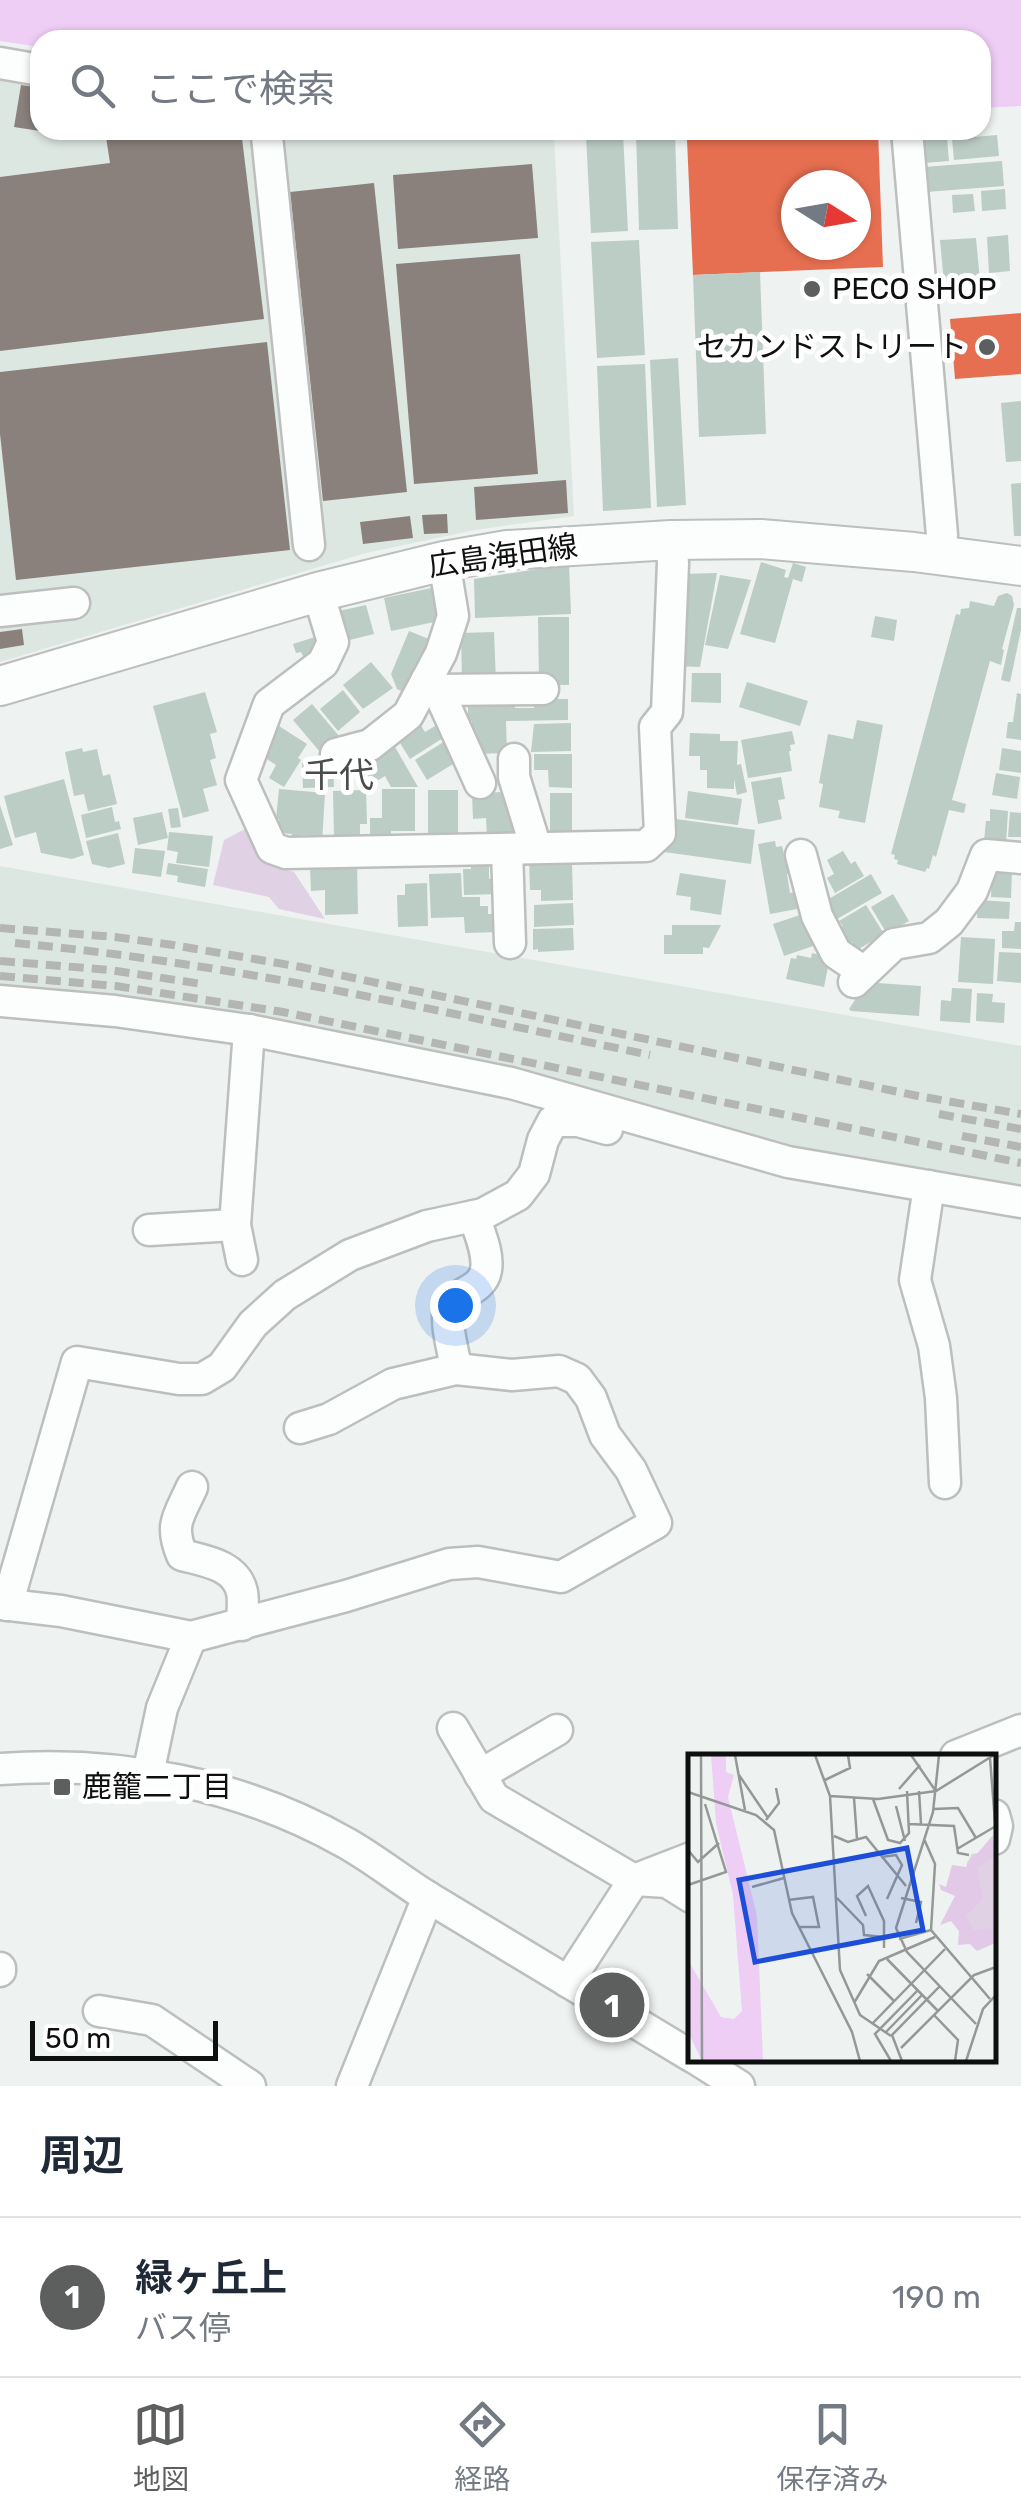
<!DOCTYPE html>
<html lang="ja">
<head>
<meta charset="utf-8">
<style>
	body { margin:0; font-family:Rubik,"Noto Sans JP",sans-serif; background:#f6f6f7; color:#1f2937 }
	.compass { position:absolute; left:781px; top:170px; width:90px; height:90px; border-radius:50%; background:#fff; box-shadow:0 2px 8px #0004; rotate:101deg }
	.scale { position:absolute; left:30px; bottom:25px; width:188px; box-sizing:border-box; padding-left:10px; border:5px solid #0e100f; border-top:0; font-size:28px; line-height:35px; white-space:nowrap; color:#0e100f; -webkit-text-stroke:8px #fff; paint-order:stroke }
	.you { position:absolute; left:455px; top:1305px; width:35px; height:35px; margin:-25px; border:8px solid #fff; border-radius:50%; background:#1a73e8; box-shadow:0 0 0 15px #1a73e833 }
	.badge { display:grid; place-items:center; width:65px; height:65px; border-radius:50%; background:#5c5f5e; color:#fff; font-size:32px; font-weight:700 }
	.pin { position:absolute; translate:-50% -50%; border:5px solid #fff; box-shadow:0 2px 10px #0006 }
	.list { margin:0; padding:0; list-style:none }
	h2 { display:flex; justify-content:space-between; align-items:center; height:130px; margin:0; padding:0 40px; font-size:42px }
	h2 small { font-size:32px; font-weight:400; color:#747a83 }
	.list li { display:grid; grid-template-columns:65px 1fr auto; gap:30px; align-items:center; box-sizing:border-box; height:160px; padding:0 40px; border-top:2px solid #e0e1e3 }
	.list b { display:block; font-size:38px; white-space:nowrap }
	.list p { margin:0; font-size:32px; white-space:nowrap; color:#747a83 }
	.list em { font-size:32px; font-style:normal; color:#747a83 }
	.icon { flex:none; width:55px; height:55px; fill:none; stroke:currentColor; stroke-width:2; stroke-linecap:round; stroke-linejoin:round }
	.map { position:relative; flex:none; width:1021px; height:2086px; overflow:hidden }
	.search { position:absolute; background:#fff; box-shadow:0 2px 8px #0004; left:30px; right:30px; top:30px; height:110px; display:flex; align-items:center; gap:25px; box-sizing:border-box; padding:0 35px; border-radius:30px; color:#747a83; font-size:38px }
	.sheet { height:290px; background:#fff }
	nav { display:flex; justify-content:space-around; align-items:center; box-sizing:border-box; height:140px; border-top:2px solid #e0e1e3; background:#fff; font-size:28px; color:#747a83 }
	nav a { display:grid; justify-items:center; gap:5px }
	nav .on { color:#5c5f5e }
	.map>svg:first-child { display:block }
	.built { fill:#dde7e1 }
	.green { fill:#e0d1e4 }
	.water { fill:#efcef5 }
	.shops { fill:#e76f51; fill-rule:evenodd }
	.industry { fill:#8a817c }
	.building { fill:#bccdc5 }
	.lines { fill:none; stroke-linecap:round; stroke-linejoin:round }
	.minor-casing { stroke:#bcbfbd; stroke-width:35 }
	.major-casing { stroke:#bcbfbd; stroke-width:42 }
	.minor { stroke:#fcfdfd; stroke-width:30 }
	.major { stroke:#fcfdfd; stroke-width:38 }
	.rail { stroke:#b4b6b4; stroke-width:8; stroke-dasharray:15 8; stroke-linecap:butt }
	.poi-dot { fill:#5c5f5e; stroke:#fff; stroke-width:4 }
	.labels { text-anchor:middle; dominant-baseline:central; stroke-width:10; stroke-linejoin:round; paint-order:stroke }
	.poi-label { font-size:30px; fill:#0e100f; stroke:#fff; text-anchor:start }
	.street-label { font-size:30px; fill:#0e100f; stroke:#fff }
	.quarter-label { font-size:35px; fill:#484d4b; stroke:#fff }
	.inset-road { fill:none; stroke:#949896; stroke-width:2.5 }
	.view { fill:#1d4ed8; fill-opacity:0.15; stroke:#1d4ed8; stroke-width:5 }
	.inset-edge { fill:none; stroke:#0e100f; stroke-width:5 }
</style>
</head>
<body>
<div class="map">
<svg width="1021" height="2086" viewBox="0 0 1021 2086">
	<rect width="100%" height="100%" fill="#eef2f0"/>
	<g class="built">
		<polygon points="0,49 40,55 40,130 518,130 554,136 574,516 475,530 366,553 0,662"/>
		<polygon points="0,866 1021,1046 1021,1196 806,1155 457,1059 235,1012 161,1004 147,1000 80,991 63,993 0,988"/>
	</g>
	<polygon class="green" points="249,827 260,857 267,855 271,865 294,872 325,919 279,909 269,897 213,885 224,840"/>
	<polygon class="water" points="0,0 1021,0 1021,106 981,108 981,40 40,40 40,47 0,41"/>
	<g class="shops">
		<path d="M878 131 883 267 693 275 687 140ZM796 185H856V245H796Z"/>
		<polygon points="1021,313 1021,374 955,379 950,319"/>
	</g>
	<g class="industry">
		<polygon points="21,85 40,88 40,131 14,127"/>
		<polygon points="168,130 241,130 264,319 0,351 0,177 110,163 106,137"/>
		<polygon points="532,164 538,238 398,249 393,175"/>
		<polygon points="374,183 407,492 323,501 290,192"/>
		<polygon points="520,254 538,474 414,484 396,264"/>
		<polygon points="267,342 290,550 16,580 0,434 0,372"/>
		<polygon points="566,480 568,513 476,520 474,487"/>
		<polygon points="447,514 448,533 424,534 422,515"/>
		<polygon points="410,516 413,538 363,544 360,522"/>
		<polygon points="22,629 24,645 0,649 0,632"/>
	</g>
	<g class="building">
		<polygon points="675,132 678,229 639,230 636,133"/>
		<polygon points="623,133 628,231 591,233 586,135"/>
		<polygon points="997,135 999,156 954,160 952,139"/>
		<polygon points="947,138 949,161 924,163 923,140"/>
		<polygon points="1002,161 1004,186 926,192 924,167"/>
		<polygon points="1005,189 1006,209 982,211 981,191"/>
		<polygon points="973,194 975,211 953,213 952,195"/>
		<polygon points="1008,235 1010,271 989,273 987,237"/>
		<polygon points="976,238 980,281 944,283 940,240"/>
		<polygon points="639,240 645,355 597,358 591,242"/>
		<polygon points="760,272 766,434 699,437 693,275"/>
		<polygon points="678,358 686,505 657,507 650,360"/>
		<polygon points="645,364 651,508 603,511 597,366"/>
		<polygon points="1021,401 1021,461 1006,462 1001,403"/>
		<polygon points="1021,483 1021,536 1014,536 1011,484"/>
		<polygon points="761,562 786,570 784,577 788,578 793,563 806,567 802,582 793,579 775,643 740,634"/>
		<polygon points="569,564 571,614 475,618 474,579"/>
		<polygon points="717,573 700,667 675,666 680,574"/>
		<polygon points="720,575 751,580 728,649 705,645"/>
		<polygon points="436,587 444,620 391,631 384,598"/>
		<polygon points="1007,593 1012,596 1014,605 1002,649 1004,650 1001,665 990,661 952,800 966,804 964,813 949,810 936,857 933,855 929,869 927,868 925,872 897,864 898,860 894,859 895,855 891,854 956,614 960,615 961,609 969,608 970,601 994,606 998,596"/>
		<polygon points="366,605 374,634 341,642 334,612"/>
		<polygon points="1017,608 1021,608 1021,630 1010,682 1001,680"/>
		<polygon points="875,616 897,620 894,641 871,637"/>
		<polygon points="538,617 569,617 569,685 539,685"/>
		<polygon points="409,631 434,641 410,695 397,689 391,674"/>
		<polygon points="494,632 496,681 462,682 461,633"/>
		<polygon points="315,637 319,651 303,656 301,652 296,653 293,644"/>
		<polygon points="371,662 393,688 363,709 343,685"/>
		<polygon points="692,673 721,673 721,703 691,702"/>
		<polygon points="747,682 808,701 800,726 739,707"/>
		<polygon points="343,690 360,712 338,731 320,709"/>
		<polygon points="205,692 217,732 210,734 216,758 210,760 217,785 203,789 209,811 183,818 153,706"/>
		<polygon points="1017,693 1021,694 1021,740 1006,738 1008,722 1013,722"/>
		<polygon points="515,694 515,708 534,708 533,695 557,695 557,699 568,699 568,720 506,721 507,753 476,754 472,741 472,721 468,721 468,707 472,707 472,698"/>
		<polygon points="312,704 339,736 320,752 293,720"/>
		<polygon points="857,720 883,725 865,823 838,818 840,811 819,807 823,784 819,783 828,734 853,739"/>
		<polygon points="418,721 425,732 435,726 443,738 410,759 395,735"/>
		<polygon points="571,723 571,751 531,752 534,724"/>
		<polygon points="279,726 307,744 298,758 301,760 284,787 269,778 276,765 261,755"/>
		<polygon points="792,731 795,744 790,745 791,751 789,751 792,771 748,778 741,740"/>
		<polygon points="690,733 720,734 720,741 738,741 737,765 741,764 747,792 737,795 734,779 734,789 707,788 707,770 700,770 700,756 689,756"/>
		<polygon points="389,741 393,748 395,747 418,787 391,787 385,776 367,787 361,787 349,764"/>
		<polygon points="445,741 458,761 427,780 415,760"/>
		<polygon points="82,748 83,752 97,749 103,776 110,774 117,804 88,811 84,794 74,796 65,752"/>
		<polygon points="1002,748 1021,751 1021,773 999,770"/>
		<polygon points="534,754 572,754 572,788 549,787 548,770 534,770"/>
		<polygon points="333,762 334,787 303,788 302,763"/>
		<polygon points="996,773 1020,777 1017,799 992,795"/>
		<polygon points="781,777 785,799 778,800 782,819 758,824 751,782"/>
		<polygon points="64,779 84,855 72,859 41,853 36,832 15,838 4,796"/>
		<polygon points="279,789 325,793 322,843 309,841 310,835 302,835 301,843 291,842 292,834 278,833 279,819 276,819"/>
		<polygon points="382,789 415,789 415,831 391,831 391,838 370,838 370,818 382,818"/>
		<polygon points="366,790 367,824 360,824 360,836 334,837 333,791"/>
		<rect x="428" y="790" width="30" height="45"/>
		<polygon points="688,791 742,799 738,825 685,818"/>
		<polygon points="504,792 512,794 514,836 487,837 486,818 473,819 472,793"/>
		<rect x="550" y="793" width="22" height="43"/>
		<polygon points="0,805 13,845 0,849"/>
		<polygon points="112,807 115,822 119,821 121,829 86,838 81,815"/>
		<polygon points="178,808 181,827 171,828 168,809"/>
		<polygon points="990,809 1008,811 1006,843 984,841 986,821 990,821"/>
		<polygon points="162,812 168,838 138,845 133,818"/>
		<polygon points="1010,812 1021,813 1021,837 1008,837"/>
		<polygon points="669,818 755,830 751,864 664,852"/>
		<polygon points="169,832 213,836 209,867 176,863 178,852 167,850"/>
		<polygon points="118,833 125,864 109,868 92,864 86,841"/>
		<polygon points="775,841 776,847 782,846 784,854 793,853 796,873 787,874 790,893 805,890 808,907 770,914 758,844"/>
		<polygon points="135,848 165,851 161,877 132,873"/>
		<polygon points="843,851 851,864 855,861 864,876 835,893 827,878 834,874 827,860"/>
		<polygon points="471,855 489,855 489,879 499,878 500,894 464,895 463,869 471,869"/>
		<polygon points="566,857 566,865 572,864 573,900 541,901 541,890 530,890 529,858"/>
		<polygon points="357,861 358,914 325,915 325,890 311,891 310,867"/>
		<polygon points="168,863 208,869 205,887 177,882 178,876 166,874"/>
		<polygon points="992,871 1012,872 1011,898 991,897"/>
		<polygon points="461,873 462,897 480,897 480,906 488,906 488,914 500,914 501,932 465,933 464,917 431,918 429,874"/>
		<polygon points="680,873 726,880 721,915 690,910 691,897 676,895"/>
		<polygon points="871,874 882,893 837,919 827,900"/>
		<polygon points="427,883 428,926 398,927 397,895 405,895 405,884"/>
		<polygon points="893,894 909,921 887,934 871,907"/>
		<polygon points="978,900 1010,902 1009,919 977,918"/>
		<polygon points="573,903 574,925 534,927 534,905"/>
		<polygon points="866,905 884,934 857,950 852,942 849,944 840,928 843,926 839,921"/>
		<polygon points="809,912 819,944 784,956 773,924"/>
		<polygon points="1015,922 1021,922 1021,949 1002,948 1002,931 1014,931"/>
		<polygon points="672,925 721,925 709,948 703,947 703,954 664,954 664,935 672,935"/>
		<polygon points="573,928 574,950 538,952 538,949 533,950 533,929"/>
		<polygon points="961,937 995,939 993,984 958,982"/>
		<polygon points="999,952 1021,953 1021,983 997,981"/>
		<polygon points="812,953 823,956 821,960 829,962 824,987 786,979 791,958 796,959 797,955 811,958"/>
		<polygon points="868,980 877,983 921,986 919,1016 851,1011 849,1009"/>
		<polygon points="952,988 972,989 970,1023 940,1021 941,1000 951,1001"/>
		<polygon points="977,993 993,994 992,1002 1005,1003 1004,1023 976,1021"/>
	</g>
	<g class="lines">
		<defs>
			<g id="minor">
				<polyline points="0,63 40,70"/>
				<polyline points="264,130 267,136 309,545"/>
				<polyline points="907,130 942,535 939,556"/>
				<polyline points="318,592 333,642 323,663 269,704 241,780 272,848 286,853 646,846 660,833 655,727 667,712 673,563 671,540"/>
				<polyline points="0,611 74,603"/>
				<polyline points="426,681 438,690 543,689"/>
				<polyline points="438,690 480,783"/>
				<polyline points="336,754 370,745 408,715 441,653 453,616 444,561"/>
				<polyline points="514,759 514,777 536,848"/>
				<polyline points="507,849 510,943"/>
				<polyline points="801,855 817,916 836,953 864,972"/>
				<polyline points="854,982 894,944 929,938 949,922 972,891 986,855 1021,858"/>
				<polyline points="0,1001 115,1011 249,1030 511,1083 788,1162 1021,1202"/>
				<polyline points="929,1186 915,1280 934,1346 941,1398 945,1483"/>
				<polyline points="149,1230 235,1225"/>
				<polyline points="242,1260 235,1225 249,1030"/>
				<path d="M456 1369C454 1353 447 1332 448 1315 449 1291 482 1294 486 1270 489 1253 479 1232 474 1216"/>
				<path d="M192 1487C179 1516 169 1524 182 1555 205 1561 236 1565 242 1592 244 1602 242 1615 242 1625"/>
				<polyline points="0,1604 61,1611 191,1637 346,1596 449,1564 478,1562 561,1577 656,1523 631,1470 605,1435 591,1398 577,1379 559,1371 512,1375 456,1369 393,1384 329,1419 300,1428"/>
				<polyline points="7,1605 77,1362 179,1379 202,1379 222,1367 253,1324 285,1295 350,1255 427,1226 483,1214 518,1195 534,1174 543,1140 553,1121 578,1121 607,1129"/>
				<polyline points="453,1728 494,1798 634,1880 667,1882 691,1897"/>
				<polyline points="956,1756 1021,1730"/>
				<path d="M0 1769C119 1760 242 1784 346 1843 378 1861 405 1884 436 1902 521 1953 606 2005 691 2056"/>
				<polyline points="148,1774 162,1708 191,1637"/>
				<polyline points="480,1775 557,1730"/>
				<polyline points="994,1815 997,1826 994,1839"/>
				<polyline points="0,1968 0,1971"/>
				<polyline points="568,1982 634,1880 691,1858"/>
				<polyline points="99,2011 152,2020 250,2086"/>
				<polyline points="695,2058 739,2086"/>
				<polyline points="352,2086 428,1897"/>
			</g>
			<polyline id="major" points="0,686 318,592 444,561 507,550 671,540 761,539 914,552 1021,566"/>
		</defs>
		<use href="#minor" class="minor-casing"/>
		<use href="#major" class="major-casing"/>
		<use href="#minor" class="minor"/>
		<use href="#major" class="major"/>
		<g class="rail">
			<polyline points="0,928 115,937 173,945 301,967 918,1096 1021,1114"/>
			<path d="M15 943C230 963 439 1011 650 1055"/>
			<polyline points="0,961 110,970 202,984"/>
			<polyline points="0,976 116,986 283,1012 1021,1163"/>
			<polyline points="939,1114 1021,1129"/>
			<polyline points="962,1136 1021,1147"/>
		</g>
	</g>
	<g class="poi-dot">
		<circle cx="812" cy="289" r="10"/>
		<circle cx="987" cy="347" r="10"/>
		<rect x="52" y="1777" width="20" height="20" rx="5"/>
	</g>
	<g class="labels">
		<g class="poi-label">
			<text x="832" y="289">PECO SHOP</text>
			<text x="967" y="347" text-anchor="end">セカンドストリート</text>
			<text x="82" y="1787">鹿籠二丁目</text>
		</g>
		<g class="street-label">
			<text transform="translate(503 556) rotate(-8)">広島海田線</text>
		</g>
		<g class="quarter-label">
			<text x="339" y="775">千代</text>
		</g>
	</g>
	<g transform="translate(688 1754)">
		<rect width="308" height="308" fill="#eef2f0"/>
		<path d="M306 96 307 180 286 181 273 155 279 109 284 100Z" fill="#e0d1e4"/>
		<path d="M305 81 307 102 289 114 295 144 278 162 286 176 307 174V189L289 197 282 190 270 191 271 177 263 167 252 171 267 142 253 136 251 130 258 133 264 111 278 113Z" fill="#e1c9e7"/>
		<path d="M23 1H38V18L46 21 40 43 69 162 75 307H14L0 278V206L33 263 46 265 54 257 45 141 28 69Z" fill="#efcef5"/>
		<path class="inset-road" d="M13 1 14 307M47 1 57 56M127 1 142 42 152 216 172 261 203 282M223 1 247 36M251 1 245 58 208 174 219 198 288 270M302 4 308 81M51 21 80 64M137 26 162 14 160 1M211 35 232 11M231 37 233 70M0 38 68 61 86 76 104 159 164 278 172 307M142 42 190 45 248 37 306 1M166 44 169 85M185 45 200 86 212 89 221 79 219 37M208 52 217 87M246 55 270 54 288 84M78 66 91 49 88 34M221 70 266 72 270 99 281 101M146 82 160 88 178 83 218 132M236 85 247 110 243 176 302 245M269 95 308 72M0 96 10 108 31 89M193 103 208 101 214 111 199 145M0 131 38 118 17 50M64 133 96 124M149 144 175 171 176 181 196 183M213 144 233 148 228 169M100 146 125 143 131 173H111M178 162 169 142 180 132 196 167V194M211 185 243 176M199 205 250 257M179 220 206 247M166 249 191 207 247 183M246 261 270 286 267 307M184 270 257 195M197 279 234 241M213 294 286 221 308 213M203 307 187 280 230 236M214 307 204 281 251 233M278 307 295 255 308 241"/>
		<path class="view" d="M219 94 235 176 67 208 51 126Z"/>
		<rect width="308" height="308" class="inset-edge"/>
	</g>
</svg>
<svg class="compass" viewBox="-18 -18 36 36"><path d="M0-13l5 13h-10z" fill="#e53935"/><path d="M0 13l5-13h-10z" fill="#747a83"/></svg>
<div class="scale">50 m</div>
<div class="you"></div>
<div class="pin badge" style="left:612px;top:2005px">1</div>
<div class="search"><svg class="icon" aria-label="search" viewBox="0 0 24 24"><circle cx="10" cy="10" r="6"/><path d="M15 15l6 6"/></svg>ここで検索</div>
</div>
<section class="sheet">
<h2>周辺<small></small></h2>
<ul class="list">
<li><span class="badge">1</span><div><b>緑ヶ丘上</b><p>バス停</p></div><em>190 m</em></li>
</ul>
</section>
<nav>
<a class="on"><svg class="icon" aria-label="map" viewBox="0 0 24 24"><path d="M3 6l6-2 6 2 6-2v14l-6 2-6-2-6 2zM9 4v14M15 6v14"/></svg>地図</a>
<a><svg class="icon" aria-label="directions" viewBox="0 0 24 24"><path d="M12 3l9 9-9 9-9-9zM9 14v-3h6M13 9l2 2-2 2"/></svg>経路</a>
<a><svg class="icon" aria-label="saved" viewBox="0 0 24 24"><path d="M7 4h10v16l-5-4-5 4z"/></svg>保存済み</a>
</nav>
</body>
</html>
